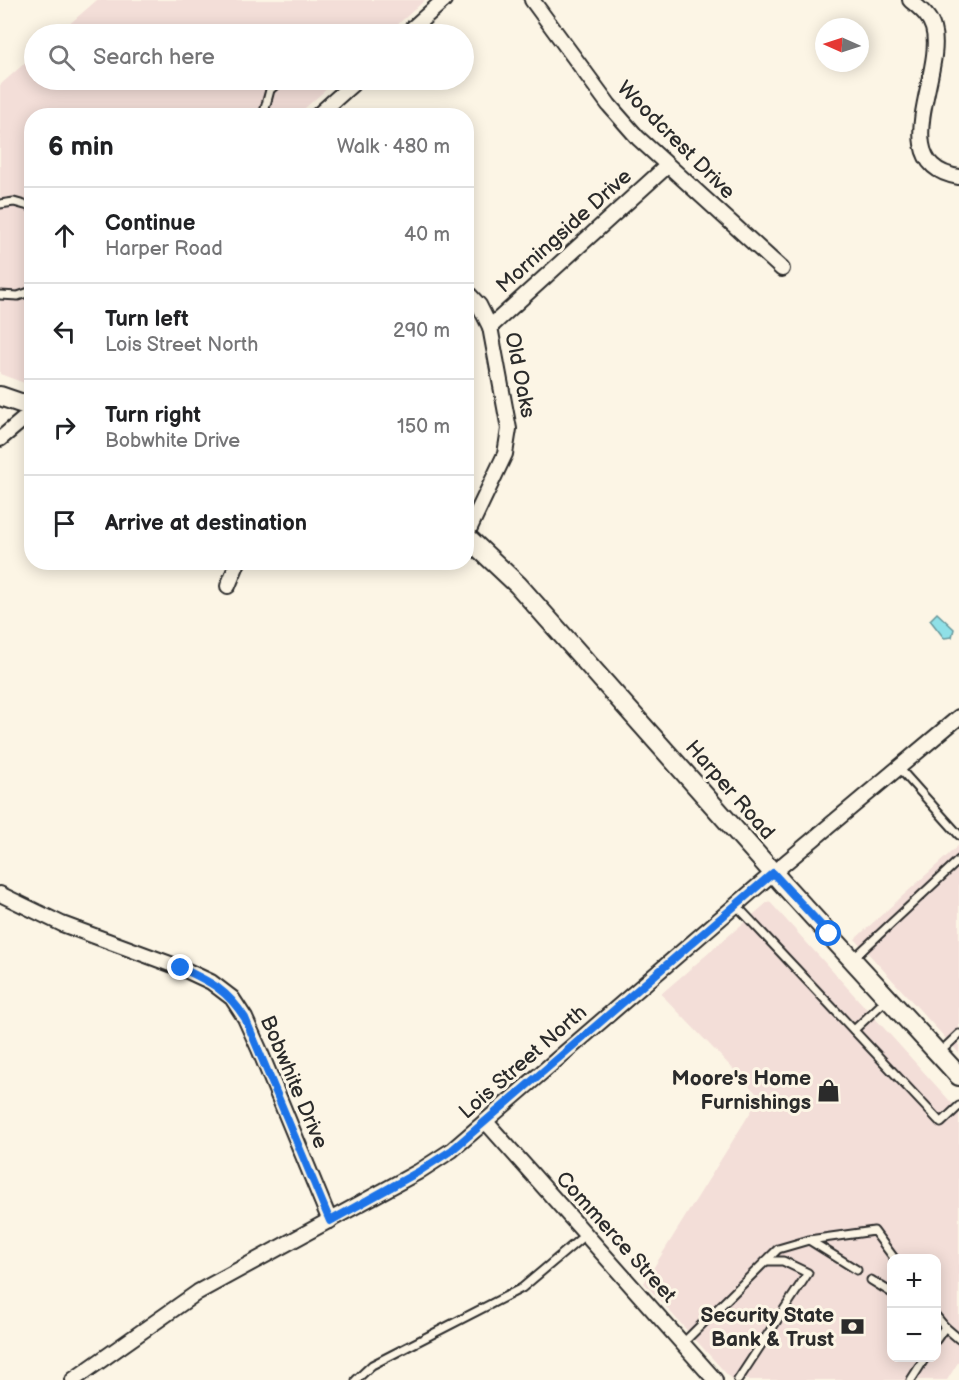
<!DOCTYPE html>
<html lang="en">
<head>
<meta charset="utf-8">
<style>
	body { margin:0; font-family:"Balsamiq Sans",sans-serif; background:#f2f2f2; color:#202124 }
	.controls { position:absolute; right:18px; bottom:18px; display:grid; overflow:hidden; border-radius:12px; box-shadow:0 3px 15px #0003 }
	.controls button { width:54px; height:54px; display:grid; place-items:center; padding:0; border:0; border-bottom:2px solid #e0e0e0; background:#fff; color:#202124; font:30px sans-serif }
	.compass { position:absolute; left:815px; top:18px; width:54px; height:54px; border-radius:50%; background:#fff; box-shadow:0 3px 15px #0003; rotate:273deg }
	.stop { position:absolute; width:18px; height:18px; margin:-14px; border:4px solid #1a73e8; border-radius:50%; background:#fff }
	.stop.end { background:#1a73e8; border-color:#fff; box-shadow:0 2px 6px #0008 }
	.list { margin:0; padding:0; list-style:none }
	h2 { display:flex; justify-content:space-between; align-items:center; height:78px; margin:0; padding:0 24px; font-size:26px }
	h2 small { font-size:20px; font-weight:400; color:#757577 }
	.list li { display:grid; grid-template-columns:39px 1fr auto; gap:18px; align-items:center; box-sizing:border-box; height:96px; padding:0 24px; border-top:2px solid #e0e0e0 }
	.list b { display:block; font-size:22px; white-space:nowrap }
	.list p { margin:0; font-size:20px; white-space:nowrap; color:#757577 }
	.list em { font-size:20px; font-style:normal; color:#757577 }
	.icon { flex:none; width:33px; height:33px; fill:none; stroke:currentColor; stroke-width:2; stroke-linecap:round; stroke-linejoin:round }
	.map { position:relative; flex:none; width:959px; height:1380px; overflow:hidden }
	.search { position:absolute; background:#fff; box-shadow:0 3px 15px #0003; left:24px; top:24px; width:450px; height:66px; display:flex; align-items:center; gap:15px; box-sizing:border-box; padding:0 21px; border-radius:33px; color:#757577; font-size:22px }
	.panel { position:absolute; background:#fff; box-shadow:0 3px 15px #0003; left:24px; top:108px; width:450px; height:462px; border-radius:24px }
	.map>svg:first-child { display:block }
	.built { fill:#f3ded8; fill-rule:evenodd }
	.water { fill:#8fe0e7; stroke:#67989c; stroke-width:1.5 }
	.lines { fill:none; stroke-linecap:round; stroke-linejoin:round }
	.service-casing { stroke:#2b2b2b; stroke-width:11 }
	.minor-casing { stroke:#2b2b2b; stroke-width:18 }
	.secondary-casing { stroke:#2b2b2b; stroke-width:22 }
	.service { stroke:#fcf5e5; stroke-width:7 }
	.minor { stroke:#fcf5e5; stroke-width:14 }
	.secondary { stroke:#fcf5e5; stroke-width:18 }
	.route { stroke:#1a73e8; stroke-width:8 }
	.labels { text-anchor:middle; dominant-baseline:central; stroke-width:6; stroke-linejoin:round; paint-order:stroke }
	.street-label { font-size:21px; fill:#2b2b2b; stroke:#fcf5e5 }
	.poi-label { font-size:21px; font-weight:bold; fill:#2b2b2b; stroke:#fcf5e5; text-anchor:end }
</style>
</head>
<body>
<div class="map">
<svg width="959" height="1380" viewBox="0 0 959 1380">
	<rect width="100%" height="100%" fill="#fcf5e5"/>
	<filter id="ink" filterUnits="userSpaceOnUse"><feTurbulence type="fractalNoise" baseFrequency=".0167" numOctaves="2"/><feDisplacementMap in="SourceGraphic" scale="12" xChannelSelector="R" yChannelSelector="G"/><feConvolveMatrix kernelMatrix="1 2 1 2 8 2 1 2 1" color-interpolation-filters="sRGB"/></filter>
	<g filter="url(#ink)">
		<g class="built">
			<polygon points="97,0 425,0 387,34 58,34"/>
			<polygon points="34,55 34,80 337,80 297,115 32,116 32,383 27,384 0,374 0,85"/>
			<polygon points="959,845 959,1053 855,939"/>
			<path d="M769 901 959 1111V1361L947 1380H732L644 1283 760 1097 661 994ZM892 1258H936V1358H892Z"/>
		</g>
		<polygon class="water" points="937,613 954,629 952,637 944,638 930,620"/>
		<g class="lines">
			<defs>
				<g id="service">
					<polyline points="330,34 346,34"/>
					<polyline points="263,116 270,90 281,80"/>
					<polyline points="0,204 14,202 32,207"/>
					<polyline points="0,295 18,296 32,291"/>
					<polyline points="900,769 959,835"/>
					<polyline points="737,906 941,1123 959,1106"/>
					<polyline points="853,959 959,860"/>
					<polyline points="854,1030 887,999"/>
					<polyline points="939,1053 959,1034"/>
					<polyline points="809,1240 857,1270"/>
					<polyline points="871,1280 892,1293"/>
					<polyline points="936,1316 945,1327"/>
					<polyline points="936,1340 945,1327 959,1339"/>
					<polyline points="683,1343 778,1249 809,1240 874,1231 894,1258"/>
					<polyline points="356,1380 372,1365 522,1288 586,1234"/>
					<polyline points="738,1380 808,1273 783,1261 766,1261"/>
					<polyline points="911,1380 925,1358"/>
				</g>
				<g id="minor">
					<polyline points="532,0 609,105 638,138 782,269"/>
					<path d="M910 0C919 8 930 16 933 28 946 72 884 165 959 177"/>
					<polyline points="406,34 444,0"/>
					<polyline points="317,116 357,80"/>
					<polyline points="466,291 479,305 490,327 509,429 505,454 466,536"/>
					<polyline points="490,327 667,166"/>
					<polyline points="0,439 32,412"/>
					<polyline points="228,586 238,562"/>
					<polyline points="0,894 62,924 181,968 211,982 232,998 245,1018 259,1049 330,1221"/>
					<polyline points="486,1122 715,1380"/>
					<polyline points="73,1380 198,1292 418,1172 452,1150 773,873 959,717"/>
				</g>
				<g id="secondary">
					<polyline points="0,396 32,407"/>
					<polyline points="466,536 518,585 784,885 959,1076"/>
				</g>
			</defs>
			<use href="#service" class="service-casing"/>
			<use href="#minor" class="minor-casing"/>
			<use href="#secondary" class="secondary-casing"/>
			<use href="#service" class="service"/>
			<use href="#minor" class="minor"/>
			<use href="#secondary" class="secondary"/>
		</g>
	</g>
	<g class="lines" filter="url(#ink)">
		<path class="route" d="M181 968C211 982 227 990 245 1018L330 1221 418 1172 452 1150 773 873 829 934"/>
	</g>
	<defs>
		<symbol id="shop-bare" viewBox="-9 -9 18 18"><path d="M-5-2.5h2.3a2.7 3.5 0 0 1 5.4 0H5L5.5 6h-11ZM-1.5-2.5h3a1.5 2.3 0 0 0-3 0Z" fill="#2b2b2b" stroke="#fcf5e5" stroke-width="2.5" paint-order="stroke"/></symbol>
		<symbol id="bank-bare" viewBox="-9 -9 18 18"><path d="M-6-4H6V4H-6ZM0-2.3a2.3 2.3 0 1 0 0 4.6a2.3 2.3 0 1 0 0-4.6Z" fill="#2b2b2b" stroke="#fcf5e5" stroke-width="2.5" paint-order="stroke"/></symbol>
	</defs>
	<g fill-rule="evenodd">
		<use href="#shop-bare" x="812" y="1074" width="33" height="33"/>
		<use href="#bank-bare" x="836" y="1310" width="33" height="33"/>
	</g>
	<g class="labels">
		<g class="street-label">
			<text transform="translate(676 140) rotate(45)">Woodcrest Drive</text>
			<text transform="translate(564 231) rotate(-42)">Morningside Drive</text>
			<text transform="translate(520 375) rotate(79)">Old Oaks</text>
			<text transform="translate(730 790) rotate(49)">Harper Road</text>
			<text transform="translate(523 1062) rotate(-41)">Lois Street North</text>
			<text transform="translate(294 1082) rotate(67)">Bobwhite Drive</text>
			<text transform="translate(616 1237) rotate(48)">Commerce Street</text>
		</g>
		<g class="poi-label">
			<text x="811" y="1078">Moore's Home<tspan x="811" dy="24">Furnishings</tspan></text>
			<text x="834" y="1315">Security State<tspan x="834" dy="24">Bank &amp; Trust</tspan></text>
		</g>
	</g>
</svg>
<div class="controls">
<button>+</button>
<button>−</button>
</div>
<svg class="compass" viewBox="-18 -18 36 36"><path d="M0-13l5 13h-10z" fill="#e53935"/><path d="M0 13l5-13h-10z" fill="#757577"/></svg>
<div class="stop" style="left:829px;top:934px"></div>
<div class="stop end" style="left:181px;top:968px"></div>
<div class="search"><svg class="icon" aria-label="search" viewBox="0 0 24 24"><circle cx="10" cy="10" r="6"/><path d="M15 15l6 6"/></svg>Search here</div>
<section class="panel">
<h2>6 min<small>Walk · 480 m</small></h2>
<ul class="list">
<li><svg class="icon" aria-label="ahead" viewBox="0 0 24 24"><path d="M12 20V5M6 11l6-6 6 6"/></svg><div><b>Continue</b><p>Harper Road</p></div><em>40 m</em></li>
<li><svg class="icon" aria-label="left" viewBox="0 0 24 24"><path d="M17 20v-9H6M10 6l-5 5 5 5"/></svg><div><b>Turn left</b><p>Lois Street North</p></div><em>290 m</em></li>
<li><svg class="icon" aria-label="right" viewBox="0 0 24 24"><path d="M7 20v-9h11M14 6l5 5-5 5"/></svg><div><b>Turn right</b><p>Bobwhite Drive</p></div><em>150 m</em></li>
<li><svg class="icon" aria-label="arrive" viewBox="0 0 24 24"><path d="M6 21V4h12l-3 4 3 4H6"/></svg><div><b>Arrive at destination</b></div></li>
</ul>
</section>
</div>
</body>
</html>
